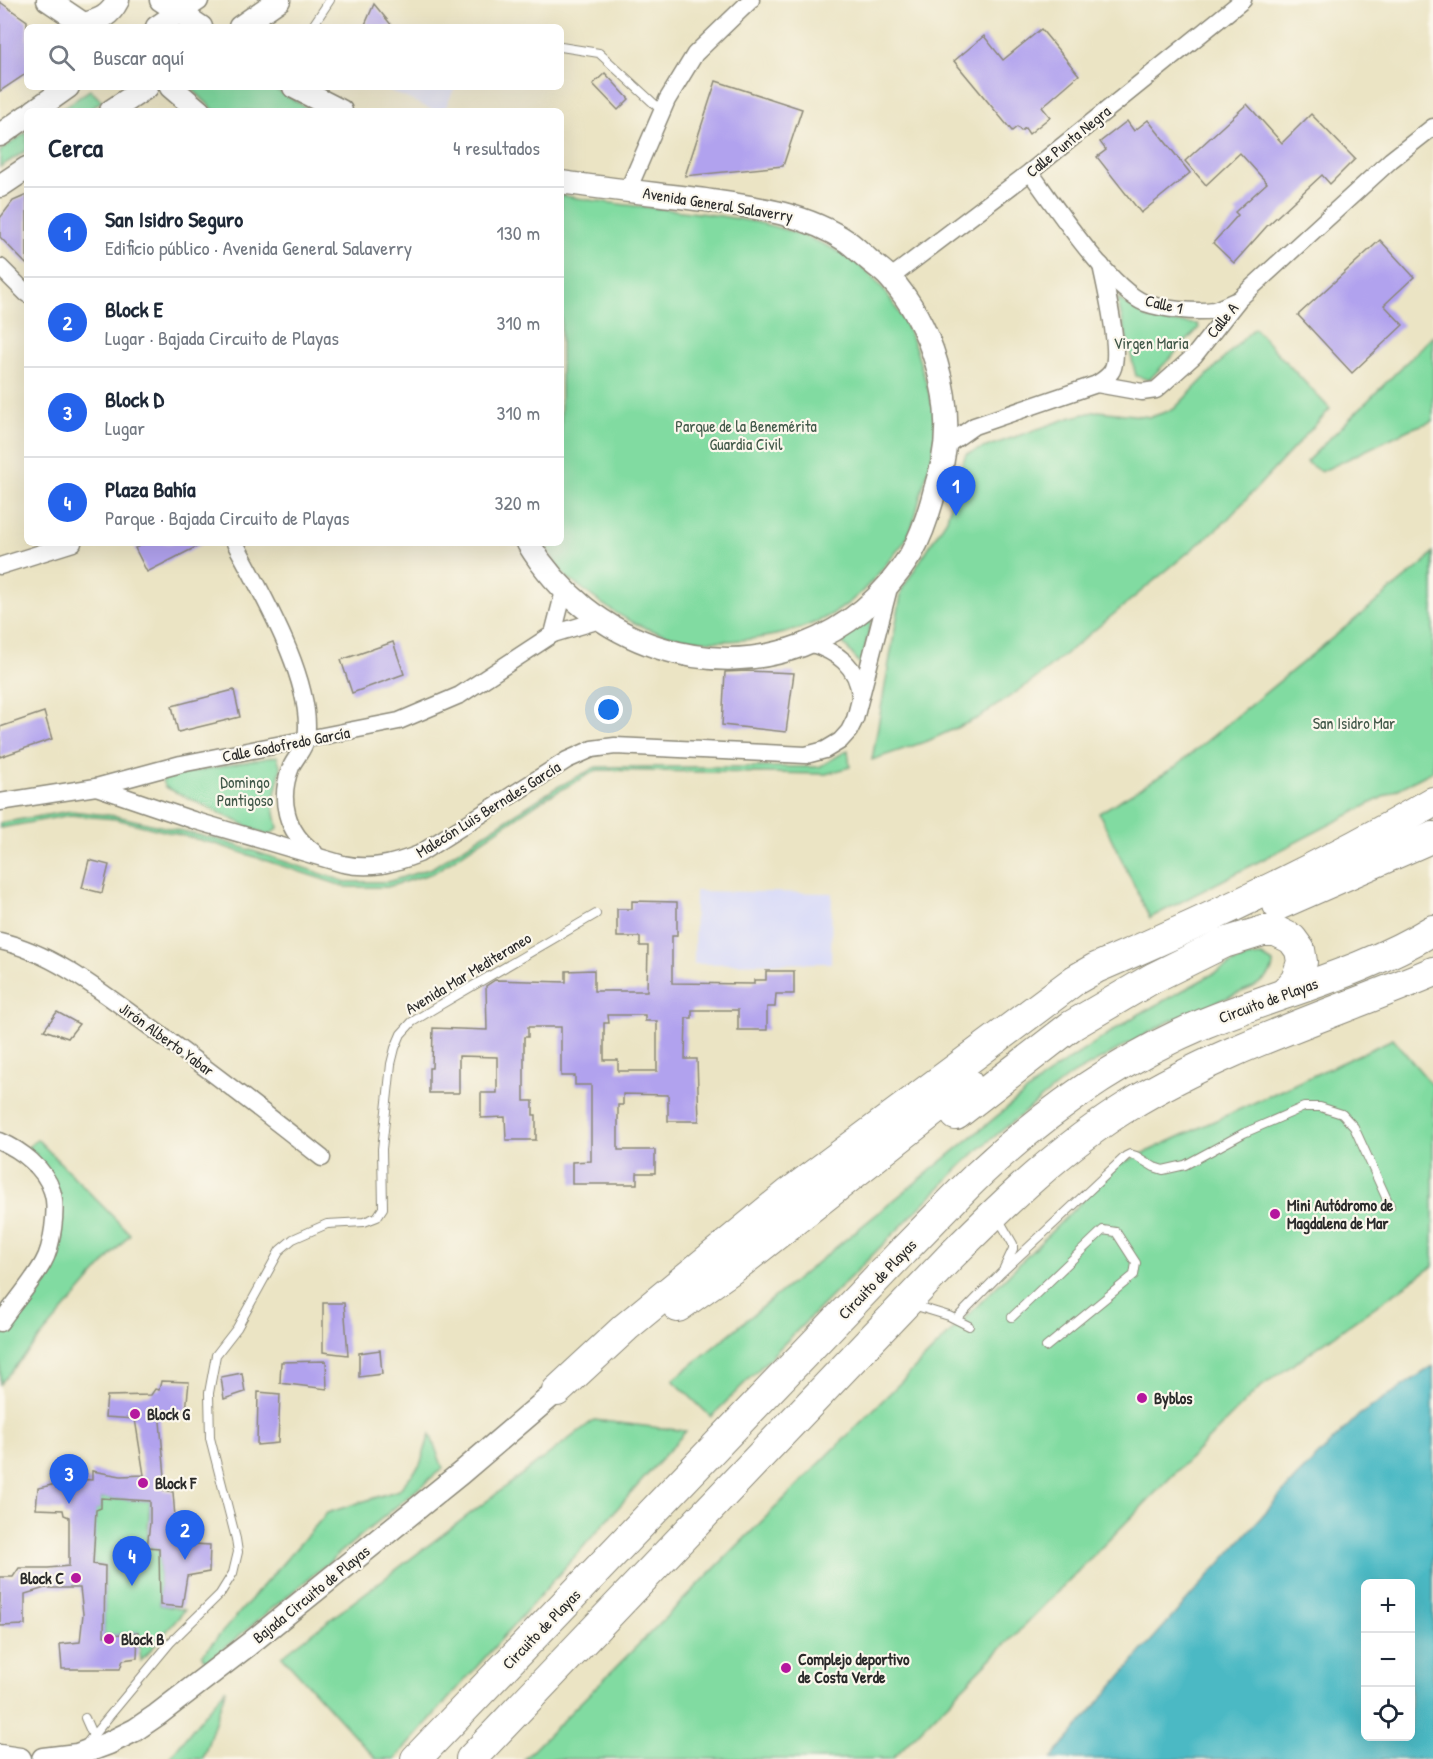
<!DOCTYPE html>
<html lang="es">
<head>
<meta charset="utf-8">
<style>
	body { margin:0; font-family:"Patrick Hand",sans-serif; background:#f2f2f3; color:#1f2937 }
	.controls { position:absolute; right:18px; bottom:18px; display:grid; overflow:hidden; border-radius:9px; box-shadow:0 6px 24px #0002 }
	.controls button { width:54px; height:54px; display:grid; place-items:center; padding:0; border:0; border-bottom:2px solid #e0e1e3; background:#fff; color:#1f2937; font:30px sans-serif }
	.you { position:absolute; left:609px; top:710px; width:21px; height:21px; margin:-15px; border:4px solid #fff; border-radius:50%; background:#1a73e8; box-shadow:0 0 0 9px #1a73e833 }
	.badge { display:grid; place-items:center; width:39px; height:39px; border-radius:50%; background:#2563eb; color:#fff; font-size:20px; font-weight:700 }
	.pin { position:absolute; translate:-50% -50px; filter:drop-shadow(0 2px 3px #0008) }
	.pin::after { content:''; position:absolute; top:32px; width:21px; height:18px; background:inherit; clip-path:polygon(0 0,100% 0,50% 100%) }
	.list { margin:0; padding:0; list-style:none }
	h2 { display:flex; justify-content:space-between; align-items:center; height:78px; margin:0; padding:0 24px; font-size:26px }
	h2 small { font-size:20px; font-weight:400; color:#747a83 }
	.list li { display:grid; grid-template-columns:39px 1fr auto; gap:18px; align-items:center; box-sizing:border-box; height:90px; padding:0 24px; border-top:2px solid #e0e1e3 }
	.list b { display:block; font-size:22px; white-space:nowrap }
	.list p { margin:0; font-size:20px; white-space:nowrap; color:#747a83 }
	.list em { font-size:20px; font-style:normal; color:#747a83 }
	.icon { flex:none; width:33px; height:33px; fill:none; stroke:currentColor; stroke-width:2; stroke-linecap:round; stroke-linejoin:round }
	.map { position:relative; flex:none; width:1433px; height:1759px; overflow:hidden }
	.search { position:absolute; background:#fff; box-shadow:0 6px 24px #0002; left:24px; top:24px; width:540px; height:66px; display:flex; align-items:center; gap:15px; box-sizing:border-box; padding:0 21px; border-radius:9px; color:#747a83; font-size:22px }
	.panel { position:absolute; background:#fff; box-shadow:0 6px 24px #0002; left:24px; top:108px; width:540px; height:438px; border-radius:9px }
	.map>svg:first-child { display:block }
	.built { fill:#d5d8f9 }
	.green { fill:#81dba1; stroke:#568366; stroke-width:1.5 }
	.water { fill:#4bb9c4; stroke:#3b7278; stroke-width:1.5; fill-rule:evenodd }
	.building { fill:#b1a2ee; fill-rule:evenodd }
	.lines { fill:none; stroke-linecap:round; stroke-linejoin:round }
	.lane-casing { stroke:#8b8878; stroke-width:10 }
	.street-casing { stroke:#8b8878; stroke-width:19 }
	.secondary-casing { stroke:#8b8878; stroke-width:25 }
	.highway-casing { stroke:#8b8878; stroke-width:32 }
	.lane { stroke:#fff; stroke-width:8 }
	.street { stroke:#fff; stroke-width:16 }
	.secondary { stroke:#fff; stroke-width:22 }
	.highway { stroke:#fff; stroke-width:30 }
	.poi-dot { fill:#b5179e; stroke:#fbf7ec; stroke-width:2 }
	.labels { text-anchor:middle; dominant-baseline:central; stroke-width:4.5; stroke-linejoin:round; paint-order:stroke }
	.street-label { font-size:16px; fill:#2b2b2b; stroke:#fbf7ec }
	.park-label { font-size:16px; fill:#405748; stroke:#fbf7ec }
	.poi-label { font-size:16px; font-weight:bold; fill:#2b2b2b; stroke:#fbf7ec; text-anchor:start }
</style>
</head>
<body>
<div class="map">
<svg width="1433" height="1759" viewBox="0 0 1433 1759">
	<rect width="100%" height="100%" fill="#fbf7ec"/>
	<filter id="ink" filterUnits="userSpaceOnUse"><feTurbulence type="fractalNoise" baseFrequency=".0167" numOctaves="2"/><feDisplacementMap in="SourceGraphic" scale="12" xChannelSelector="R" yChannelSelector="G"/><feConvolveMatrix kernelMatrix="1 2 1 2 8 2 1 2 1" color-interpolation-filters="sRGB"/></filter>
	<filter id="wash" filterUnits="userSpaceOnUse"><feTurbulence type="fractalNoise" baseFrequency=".008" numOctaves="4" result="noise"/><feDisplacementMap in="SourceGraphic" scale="24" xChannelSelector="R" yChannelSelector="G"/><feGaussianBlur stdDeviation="1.35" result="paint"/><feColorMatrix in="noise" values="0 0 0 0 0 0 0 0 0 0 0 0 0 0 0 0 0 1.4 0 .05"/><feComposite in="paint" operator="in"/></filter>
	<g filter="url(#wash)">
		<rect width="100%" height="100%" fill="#ebe4c4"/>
		<g class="built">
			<polygon points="387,87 455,87 444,111 435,111 386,89"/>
			<polygon points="695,891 832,893 831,963 694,964"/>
		</g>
		<g class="green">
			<polygon points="190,87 271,87 313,111 215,111"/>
			<polygon points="90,90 102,101 87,111 59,111"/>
			<polygon points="27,132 27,150 0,167 0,151"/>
			<path d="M561 195C656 215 759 205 846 256 884 279 910 324 921 366 927 385 934 407 935 427 937 448 927 473 921 493 918 506 915 521 909 534 904 545 892 556 884 567 872 582 856 599 839 610 788 642 707 650 651 630 626 621 605 607 584 590 577 585 569 580 564 574 556 565 550 553 544 543H561Z"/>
			<polygon points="1117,298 1147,318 1166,322 1198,324 1199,328 1149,380 1136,376"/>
			<polygon points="1254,328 1330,409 1225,522 1034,680 978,718 930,740 872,760 902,589 947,519 956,480 966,454 1072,417 1098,411 1151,417 1174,409"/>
			<polygon points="1433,336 1433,421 1410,429 1321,472 1306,462"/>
			<polygon points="1433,552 1433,771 1150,918 1099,813 1175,767 1425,562"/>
			<polygon points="872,619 861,665 843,643 846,635"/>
			<polygon points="848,750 850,767 826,774 597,770 544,799 433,873 387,887 346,887 216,844 116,819 70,815 0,828 0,823 71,811 116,816 220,840 346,882 388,882 432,868 554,789 596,767 819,767"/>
			<polygon points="277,756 281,768 273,803 278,828 268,836 165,787 162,781 166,777"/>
			<path d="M1262 956 1273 963C1273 976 1263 981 1253 987L1170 1021 1068 1077 973 1154 711 1417 673 1380 1055 1069 1134 1017 1233 963 1249 957Z"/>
			<polygon points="1393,1039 1433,1086 1433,1266 1258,1389 892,1759 524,1759 1118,1165"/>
			<polygon points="37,1139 130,1234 0,1384 0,1336 59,1257 56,1186 27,1148"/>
			<polygon points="594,1420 686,1431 395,1759 376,1759 282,1656"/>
			<polygon points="430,1434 443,1468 206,1663 202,1655 327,1513 399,1490 420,1465"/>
			<polygon points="101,1498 150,1501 147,1546 159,1548 160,1605 185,1610 141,1661 138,1632 104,1636 105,1566 93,1564 95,1510 101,1508"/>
			<polygon points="226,1688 203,1759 168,1759"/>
		</g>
		<path class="water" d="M1433 1366V1759H1051L1143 1650 1295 1479 1359 1415ZM1366 1584H1410V1736H1366Z"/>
		<g id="blocks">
			<g class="building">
				<polygon points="0,2 27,21 27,73 0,91"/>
				<polygon points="374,4 393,27 364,27"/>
				<polygon points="1041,29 1079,75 1042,107 1050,117 1029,134 1025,128 1021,131 1017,127 1012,131 954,61 984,36 1003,60"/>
				<polygon points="605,73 629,99 618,110 593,84"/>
				<polygon points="716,81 802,109 783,166 685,176"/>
				<polygon points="1247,104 1282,143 1311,114 1355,159 1330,184 1322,175 1267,226 1234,263 1213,243 1238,215 1235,212 1267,183 1240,153 1206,185 1185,161"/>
				<polygon points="1148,120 1190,173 1141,213 1097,157 1106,150 1100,142 1127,121 1134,131"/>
				<polygon points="27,195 27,265 0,237 0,218 13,201"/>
				<polygon points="1380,240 1414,277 1384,305 1403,325 1352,373 1298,315"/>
				<polygon points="146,543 204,543 147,572 135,548"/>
				<polygon points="393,642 404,674 352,693 341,660"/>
				<polygon points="747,671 794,673 786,732 722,725 725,672"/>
				<polygon points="234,690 240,717 178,732 172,706"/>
				<polygon points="44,712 52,739 0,757 0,727"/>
				<polygon points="89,860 109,865 102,893 82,888"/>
				<path d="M632 901 677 902V936H672V983L754 984V980H766V971H794V994H776L775 1007H767V1030H738V1010H692V1018H686L685 1059H697L699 1121H668V1095L623 1094V1105H618V1150H655V1173H637V1184H572V1162L591 1161V1085H575V1076H561V1027H528V1037H524V1101H533V1115H536V1140H506L505 1117 481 1118V1093H497V1057L459 1056V1093H429V1068H432L433 1028 487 1030 486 986 495 980 566 982V971L594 970V991H647L648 946H640V937H617V909H632ZM608 1015H645V1021H657V1071H618V1060H604V1023H609Z"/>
				<polygon points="57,1012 79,1024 68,1038 44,1030"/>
				<polygon points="323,1303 344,1303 348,1355 323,1352"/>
				<polygon points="380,1350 382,1374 359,1377 359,1353"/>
				<polygon points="326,1361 327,1389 280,1383 281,1362"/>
				<polygon points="242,1373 245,1392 224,1399 221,1377"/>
				<polygon points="161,1381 189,1382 186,1411 159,1411 165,1476 164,1490 173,1492 177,1543 210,1545 209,1572 187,1576 182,1607 160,1605 159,1548 147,1547 150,1523 150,1501 101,1498 101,1508 96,1510 93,1564 105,1566 104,1636 138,1632 137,1658 123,1660 120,1669 62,1669 60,1644 80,1642 83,1614 80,1588 45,1588 25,1594 25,1625 0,1626 0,1577 13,1577 19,1568 48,1568 69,1566 69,1517 64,1515 63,1510 36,1509 38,1488 56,1484 59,1478 92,1480 92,1471 121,1476 144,1475 135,1419 105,1417 107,1396 151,1395 155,1389 159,1390"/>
				<polygon points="258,1392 280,1394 278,1443 257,1445"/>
			</g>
		</g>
	</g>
	<g filter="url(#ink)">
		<use href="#blocks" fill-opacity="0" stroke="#8b8878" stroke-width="1.5"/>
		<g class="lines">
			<defs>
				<g id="lane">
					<polyline points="252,22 269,27"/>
					<polyline points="312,27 330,0"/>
					<polyline points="561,47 599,53 662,111"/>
					<polyline points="998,1218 1013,1244 1013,1249 1004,1268"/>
					<polyline points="913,1305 949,1316 969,1326"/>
					<polyline points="1012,1317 1103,1230 1116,1232 1136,1263 1134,1275 1046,1347"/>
					<polyline points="956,1319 1001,1273 1126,1156 1130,1154 1136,1156 1154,1167 1163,1170 1185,1165 1244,1133 1304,1107 1320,1107 1342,1114 1354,1127 1390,1206"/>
					<polyline points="85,1718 93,1736"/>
					<polyline points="86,1744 170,1643 220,1594 233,1573 238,1552 236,1539 210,1438 209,1393 216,1355 237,1328 280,1250 293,1239 327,1224 364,1222 377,1217 383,1208 382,1149 391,1064 395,1048 401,1034 412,1022 435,1008 596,914"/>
				</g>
				<g id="street">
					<path d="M1030 172C1054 205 1110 289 1145 303 1162 309 1196 313 1214 310 1221 308 1228 304 1235 301"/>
					<polyline points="628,190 667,100 695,54 751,0"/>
					<polyline points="0,267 27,294"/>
					<polyline points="890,278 1030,172 1243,0"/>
					<path d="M1097 384C1101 381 1108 377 1111 372 1123 356 1105 286 1101 265"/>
					<polyline points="944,447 974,426 1097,384 1142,392 1156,390 1194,356 1239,299 1391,160 1433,127"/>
					<path d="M235 543C261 592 315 683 306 739 305 748 295 758 291 767 278 799 286 832 314 852"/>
					<polyline points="0,566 73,543"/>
					<polyline points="553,634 564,591"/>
					<path d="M810 643C836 652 858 665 860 696"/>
					<path d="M96 787 193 820 343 864C371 870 393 864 419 854L567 760 592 749 615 746 806 755 825 750 840 741 849 731 855 719 890 584"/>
					<polyline points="0,802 96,787 181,764 399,721 460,695 553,634 600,620"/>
					<path d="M0 941C56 954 104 994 150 1027 208 1069 265 1113 322 1158"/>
					<path d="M0 1141C21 1150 45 1168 52 1191 58 1208 52 1248 43 1263 31 1284 14 1303 0 1323"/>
				</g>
				<g id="secondary">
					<polyline points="48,0 88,27"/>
					<polyline points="161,0 201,27"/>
					<path d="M84 24C100 20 110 16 118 0"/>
					<polyline points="157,27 197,0"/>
					<polyline points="240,27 279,0"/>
					<polyline points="171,87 199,111"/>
					<polyline points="294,87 341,111"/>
					<polyline points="34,111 68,87"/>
					<polyline points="111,111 147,87"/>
					<polyline points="0,135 27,116"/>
					<polyline points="0,186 27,168"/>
					<path d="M528 543C558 593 604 630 660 648 758 679 857 641 911 554 923 533 930 510 936 486 938 477 942 468 943 459 955 399 931 323 890 278 884 271 876 266 869 260 862 254 855 247 848 242 805 213 754 207 705 200 657 194 609 189 561 182"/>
					<polyline points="0,1756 20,1759"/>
					<polyline points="43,1759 77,1755 109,1743 135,1730 157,1715 248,1645 461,1473 557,1391"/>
				</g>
				<g id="highway">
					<polyline points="1278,905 1433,837"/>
					<polyline points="956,1115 1071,1026 1153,978 1224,943 1263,931 1276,931 1292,939 1300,950 1302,962 1296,980 1285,993"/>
					<polyline points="678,1307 739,1264 968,1084"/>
					<path d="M557 1391 626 1327 788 1194 1075 980 1096 968C1211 919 1325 865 1433 802"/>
					<path d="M416 1759 902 1252C928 1226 953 1199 979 1174 1045 1112 1122 1058 1205 1023 1281 992 1363 973 1433 930"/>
					<path d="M471 1759 951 1256C1005 1202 1062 1147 1128 1106 1222 1048 1331 1015 1433 972"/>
				</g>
			</defs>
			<use href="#lane" class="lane-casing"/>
			<use href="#street" class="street-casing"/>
			<use href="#secondary" class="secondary-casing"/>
			<use href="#highway" class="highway-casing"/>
			<use href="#lane" class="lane"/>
			<use href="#street" class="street"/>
			<use href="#secondary" class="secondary"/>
			<use href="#highway" class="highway"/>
		</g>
	</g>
	<g class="poi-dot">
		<circle cx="1275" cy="1214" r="6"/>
		<circle cx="1142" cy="1398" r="6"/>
		<circle cx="135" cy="1414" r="6"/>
		<circle cx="143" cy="1483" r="6"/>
		<circle cx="76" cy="1578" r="6"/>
		<circle cx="109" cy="1639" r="6"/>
		<circle cx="786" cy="1668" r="6"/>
	</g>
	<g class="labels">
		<g class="street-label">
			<text transform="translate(1068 141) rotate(-39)">Calle Punta Negra</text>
			<text transform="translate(718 204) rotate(9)">Avenida General Salaverry</text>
			<text transform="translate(1164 304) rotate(13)">Calle 1</text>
			<text transform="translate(1222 320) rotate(-51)">Calle A</text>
			<text transform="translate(286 744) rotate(-11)">Calle Godofredo García</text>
			<text transform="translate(488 809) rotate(-32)">Malecón Luis Bernales García</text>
			<text transform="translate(468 973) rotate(-31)">Avenida Mar Mediteraneo</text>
			<text transform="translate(1268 1000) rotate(-20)">Circuito de Playas</text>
			<text transform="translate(167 1039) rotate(36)">Jirón Alberto Yabar</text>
			<text transform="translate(877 1279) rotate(-46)">Circuito de Playas</text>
			<text transform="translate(311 1594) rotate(-39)">Bajada Circuito de Playas</text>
			<text transform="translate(541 1629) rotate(-46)">Circuito de Playas</text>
		</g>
		<g class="park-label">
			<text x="1151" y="343">Virgen Maria</text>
			<text x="746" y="426">Parque de la Benemérita<tspan x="746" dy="18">Guardia Civil</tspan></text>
			<text x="1354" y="723">San Isidro Mar</text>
			<text x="245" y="782">Domingo<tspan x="245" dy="18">Pantigoso</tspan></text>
		</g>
		<g class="poi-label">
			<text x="1287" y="1205">Mini Autódromo de<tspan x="1287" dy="18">Magdalena de Mar</tspan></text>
			<text x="1154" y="1398">Byblos</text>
			<text x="147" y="1414">Block G</text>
			<text x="155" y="1483">Block F</text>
			<text x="64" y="1578" text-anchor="end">Block C</text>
			<text x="121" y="1639">Block B</text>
			<text x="798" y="1659">Complejo deportivo<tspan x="798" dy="18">de Costa Verde</tspan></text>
		</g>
	</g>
</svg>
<div class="controls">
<button>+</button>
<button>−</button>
<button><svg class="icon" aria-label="locate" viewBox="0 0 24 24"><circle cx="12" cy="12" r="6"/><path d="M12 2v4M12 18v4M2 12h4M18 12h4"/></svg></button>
</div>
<div class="you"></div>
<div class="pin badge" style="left:956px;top:516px">1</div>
<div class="pin badge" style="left:185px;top:1560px">2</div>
<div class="pin badge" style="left:69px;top:1504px">3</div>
<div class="pin badge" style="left:132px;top:1586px">4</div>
<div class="search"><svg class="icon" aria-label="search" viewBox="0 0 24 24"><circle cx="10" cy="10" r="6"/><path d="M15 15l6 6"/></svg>Buscar aquí</div>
<section class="panel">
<h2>Cerca<small>4 resultados</small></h2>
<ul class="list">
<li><span class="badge">1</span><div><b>San Isidro Seguro</b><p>Edificio público · Avenida General Salaverry</p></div><em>130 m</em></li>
<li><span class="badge">2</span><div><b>Block E</b><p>Lugar · Bajada Circuito de Playas</p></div><em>310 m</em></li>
<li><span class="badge">3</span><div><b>Block D</b><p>Lugar</p></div><em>310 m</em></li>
<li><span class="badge">4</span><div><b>Plaza Bahía</b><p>Parque · Bajada Circuito de Playas</p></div><em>320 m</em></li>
</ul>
</section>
</div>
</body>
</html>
